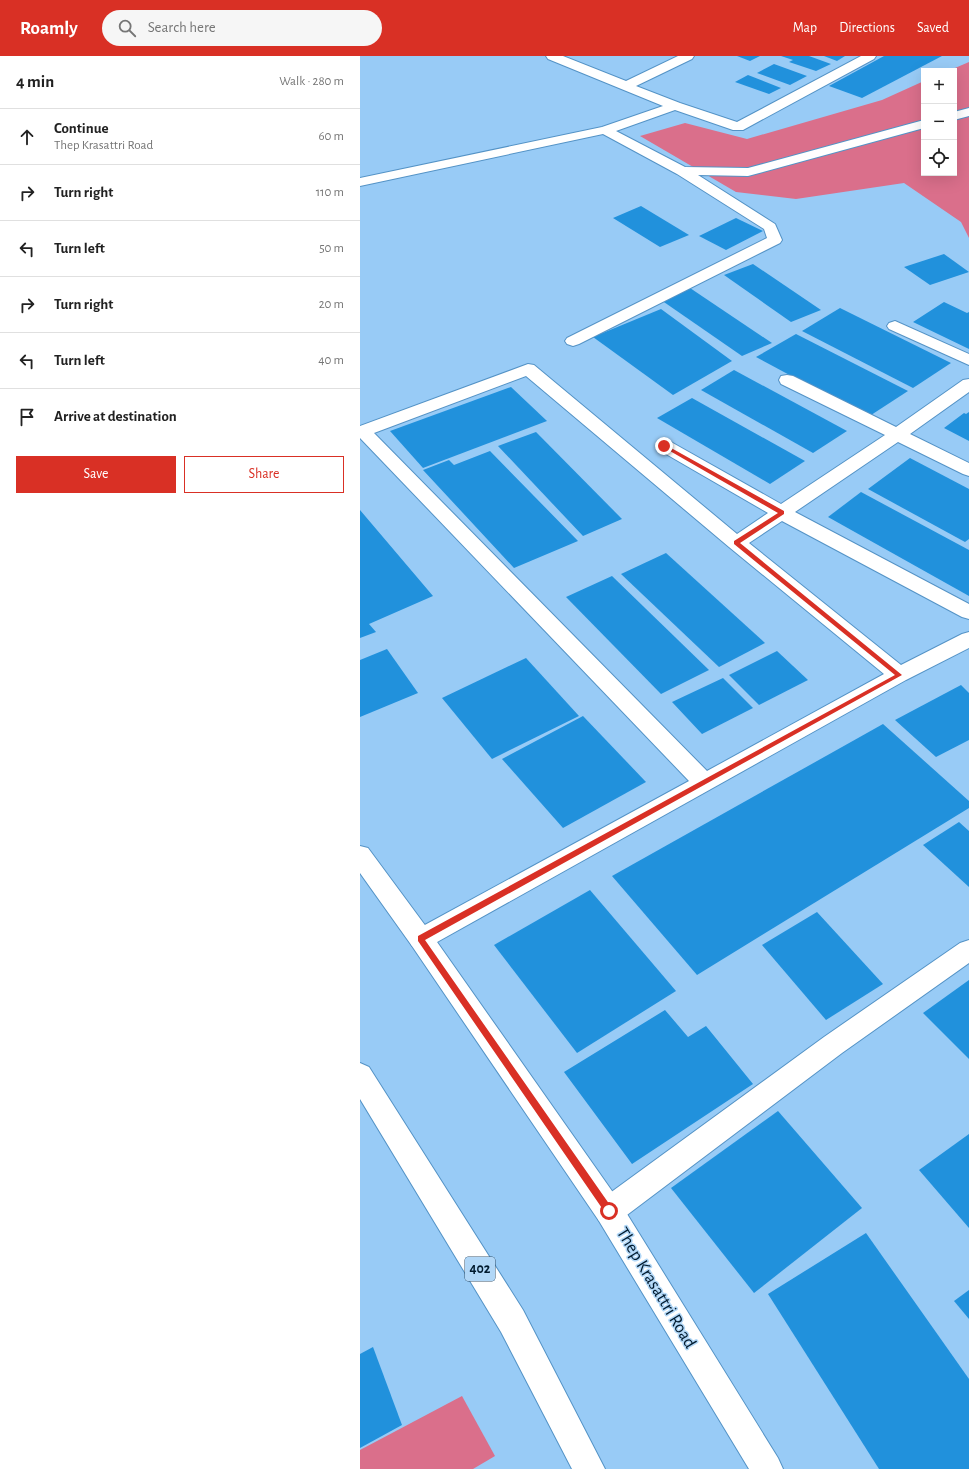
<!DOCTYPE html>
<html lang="en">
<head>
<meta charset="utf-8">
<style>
	body { margin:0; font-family:"Alegreya Sans",sans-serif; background:#f6f6f6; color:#222 }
	.controls { position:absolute; right:12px; top:12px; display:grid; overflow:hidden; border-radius:0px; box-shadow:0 4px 16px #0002 }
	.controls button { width:36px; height:36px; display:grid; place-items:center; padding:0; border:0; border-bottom:1px solid #e0e0e0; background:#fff; color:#222; font:20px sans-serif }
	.stop { position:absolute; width:12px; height:12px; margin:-9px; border:3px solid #d93025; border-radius:50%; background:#fff }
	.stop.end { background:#d93025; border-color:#fff; box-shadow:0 1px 4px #0008 }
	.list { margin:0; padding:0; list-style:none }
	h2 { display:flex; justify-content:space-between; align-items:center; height:52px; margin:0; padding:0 16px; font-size:17px }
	h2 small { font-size:13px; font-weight:400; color:#767676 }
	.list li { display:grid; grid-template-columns:26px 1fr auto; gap:12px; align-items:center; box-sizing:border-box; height:56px; padding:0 16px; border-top:1px solid #e0e0e0 }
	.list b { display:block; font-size:15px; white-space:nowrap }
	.list p { margin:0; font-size:13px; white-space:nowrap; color:#767676 }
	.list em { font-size:13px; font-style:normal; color:#767676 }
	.actions { display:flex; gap:8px; padding:12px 16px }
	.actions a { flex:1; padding:9px 0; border:1px solid #d93025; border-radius:0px; text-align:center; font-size:14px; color:#d93025 }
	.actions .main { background:#d93025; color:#fff }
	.icon { flex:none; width:22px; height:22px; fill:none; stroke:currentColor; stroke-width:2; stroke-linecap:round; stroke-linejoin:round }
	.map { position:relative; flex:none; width:609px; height:1413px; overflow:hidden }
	header { display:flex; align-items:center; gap:24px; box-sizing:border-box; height:56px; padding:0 20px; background:#d93025; color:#fff }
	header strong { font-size:19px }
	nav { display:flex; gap:22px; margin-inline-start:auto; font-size:14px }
	.search { width:280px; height:36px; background:#f6f6f6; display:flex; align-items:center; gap:10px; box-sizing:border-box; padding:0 14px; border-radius:22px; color:#767676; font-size:15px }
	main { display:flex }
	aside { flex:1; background:#fff }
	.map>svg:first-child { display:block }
	.green { fill:#da6f8b }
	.building { fill:#2191dc }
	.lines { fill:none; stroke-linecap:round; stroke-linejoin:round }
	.minor-casing { stroke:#5493c6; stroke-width:2 }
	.primary-casing { stroke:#5493c6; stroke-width:2 }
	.minor { fill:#fff; fill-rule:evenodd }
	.primary { fill:#fff; fill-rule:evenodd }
	.route { fill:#d93025 }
	.labels { text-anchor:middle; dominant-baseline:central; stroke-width:3; stroke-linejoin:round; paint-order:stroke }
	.shield { fill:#b1d7f7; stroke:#36536a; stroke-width:1 }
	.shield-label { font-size:14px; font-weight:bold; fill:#011a2e }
	.near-street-label { font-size:18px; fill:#011a2e; stroke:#b1d7f7 }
</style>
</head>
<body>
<header>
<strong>Roamly</strong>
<div class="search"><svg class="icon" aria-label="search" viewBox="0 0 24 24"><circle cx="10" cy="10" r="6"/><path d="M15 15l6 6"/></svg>Search here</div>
<nav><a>Map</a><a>Directions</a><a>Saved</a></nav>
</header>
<main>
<aside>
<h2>4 min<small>Walk · 280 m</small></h2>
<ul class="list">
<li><svg class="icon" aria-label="ahead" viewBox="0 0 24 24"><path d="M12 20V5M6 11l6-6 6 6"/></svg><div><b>Continue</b><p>Thep Krasattri Road</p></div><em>60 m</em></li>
<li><svg class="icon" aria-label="right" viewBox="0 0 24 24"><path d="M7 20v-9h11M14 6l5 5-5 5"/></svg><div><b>Turn right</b></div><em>110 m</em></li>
<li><svg class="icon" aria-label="left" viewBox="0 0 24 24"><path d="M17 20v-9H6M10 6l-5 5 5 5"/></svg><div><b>Turn left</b></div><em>50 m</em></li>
<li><svg class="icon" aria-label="right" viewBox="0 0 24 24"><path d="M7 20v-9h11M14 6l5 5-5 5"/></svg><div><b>Turn right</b></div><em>20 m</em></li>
<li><svg class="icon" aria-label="left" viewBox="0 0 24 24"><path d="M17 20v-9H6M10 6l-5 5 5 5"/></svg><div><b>Turn left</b></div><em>40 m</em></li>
<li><svg class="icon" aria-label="arrive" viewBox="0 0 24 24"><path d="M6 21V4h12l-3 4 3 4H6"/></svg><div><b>Arrive at destination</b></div></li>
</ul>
<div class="actions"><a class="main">Save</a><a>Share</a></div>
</aside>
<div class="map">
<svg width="609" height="1413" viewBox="0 0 609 1413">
	<rect width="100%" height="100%" fill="#98cbf6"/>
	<g class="green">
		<polygon points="609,6 609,182 601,166 544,127 436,143 376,136 280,80 325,67 387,83 522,44 564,25 564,117 594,117 594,15 588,15"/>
		<polygon points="102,1340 135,1400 113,1413 0,1413 0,1394"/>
	</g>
	<g class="building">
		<polygon points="377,0 400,0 390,5"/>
		<polygon points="421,0 449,0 471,8 456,15 429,6 433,4"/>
		<polygon points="464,0 485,0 477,5"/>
		<polygon points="524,0 582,0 502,42 469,30"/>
		<polygon points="414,8 447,20 430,29 397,17"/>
		<polygon points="388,19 421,32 409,38 375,26"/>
		<polygon points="281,150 329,179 300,191 253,162"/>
		<polygon points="376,162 403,175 366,194 339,180"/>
		<polygon points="584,198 609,216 570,229 544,211"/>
		<polygon points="393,208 461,254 431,266 364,219"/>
		<polygon points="330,232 412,287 382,300 301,244"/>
		<polygon points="584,246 607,257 609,256 609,293 553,266"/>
		<polygon points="480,252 591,307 553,332 442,275"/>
		<polygon points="301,253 372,305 313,339 233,281"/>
		<polygon points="436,278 548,335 508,361 396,301"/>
		<polygon points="374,314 487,375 453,397 341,334"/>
		<polygon points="151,331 187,365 63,412 30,375"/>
		<polygon points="332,342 445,405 410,428 297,362"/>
		<polygon points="609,356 609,385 584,372 604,357 606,358"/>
		<polygon points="176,376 262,463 223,480 138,390"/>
		<polygon points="130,395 218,485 154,512 63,414 89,404 94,409"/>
		<polygon points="550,402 609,433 609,483 605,486 508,433"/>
		<polygon points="501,436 609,494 609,540 468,461"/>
		<polygon points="0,454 73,540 9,568 16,576 0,582"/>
		<polygon points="306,497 405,587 359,611 261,518"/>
		<polygon points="252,520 349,614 301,638 206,541"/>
		<polygon points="27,593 58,637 0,661 0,604"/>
		<polygon points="417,595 448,624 399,649 369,619"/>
		<polygon points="166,602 219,660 132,703 82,642"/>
		<polygon points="363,622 393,652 342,678 312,646"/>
		<polygon points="601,629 609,637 609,684 576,701 535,664"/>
		<polygon points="223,660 286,726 203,772 142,703"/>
		<polygon points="523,668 609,745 609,752 337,919 252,820"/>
		<polygon points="599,766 609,775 609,831 563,789"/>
		<polygon points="230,834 316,935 217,997 134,889"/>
		<polygon points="457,856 523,928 466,964 402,889"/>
		<polygon points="609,924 609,1003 563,957"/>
		<polygon points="305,954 328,981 346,970 393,1028 272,1108 204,1016"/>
		<polygon points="418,1055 502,1152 394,1237 311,1132"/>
		<polygon points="609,1078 609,1172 559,1114"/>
		<polygon points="506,1177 609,1323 609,1413 519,1413 408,1238"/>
		<polygon points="609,1234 609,1263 594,1245"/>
		<polygon points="13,1291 42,1369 0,1392 0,1298"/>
	</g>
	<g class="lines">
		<defs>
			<g id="minor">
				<polygon points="186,0 203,0 266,25 318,0 334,0 332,3 276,30 320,47 377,66 501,0 516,0 514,3 383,74 373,74 315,54 256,75 325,111 388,112 564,64 564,72 388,120 338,119 415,168 422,184 420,187 219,288 213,290 207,288 205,285 207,282 407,182 404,173 317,118 243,78 0,130 0,122 242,71 303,50 188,3"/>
				<polygon points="609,52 609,60 594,64 594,56"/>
				<polygon points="535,265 609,298 609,309 529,273 527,270 529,267"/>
				<path d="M168 308 174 309 377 478 408 457 299 394 296 390 299 386 305 385 311 386 421 448 525 379 421 328 419 324 421 320 427 319 433 320 536 371 603 324 609 323V336L550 378 609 407V420L603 418 538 386 435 456 609 548V563L602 561 422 465 389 487 541 609 602 578 609 576V592L546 624 70 890 61 893 52 890 49 883 52 876 329 725 0 382V370ZM166 320 369 491 524 618 347 715 14 377Z"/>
				<polygon points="609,884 609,907 482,997 259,1165 249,1169 239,1165 235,1155 239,1145 464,981 600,887"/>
			</g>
			<g id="primary">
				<polygon points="0,790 8,792 70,876 259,1145 418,1402 423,1413 389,1413 239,1165 52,890 0,817"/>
				<polygon points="0,1007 9,1011 163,1254 245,1413 212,1413 141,1276 0,1043"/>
			</g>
		</defs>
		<use href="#minor" class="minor-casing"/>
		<use href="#primary" class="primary-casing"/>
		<use href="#minor" class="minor"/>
		<use href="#primary" class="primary"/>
	</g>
	<polygon class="route" points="304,388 424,455 424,458 380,487 542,619 65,884 252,1152 253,1155 252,1158 249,1159 246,1158 58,885 58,880 535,619 374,488 374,485 418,457 303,391 303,389"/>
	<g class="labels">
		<rect class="shield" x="105" y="1201" width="30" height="24" rx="3"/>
		<g class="shield-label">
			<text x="120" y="1213">402</text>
		</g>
		<g class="near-street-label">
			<text transform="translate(296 1232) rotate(59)">Thep Krasattri Road</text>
		</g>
	</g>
</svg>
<div class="controls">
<button>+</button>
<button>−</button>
<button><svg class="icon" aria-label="locate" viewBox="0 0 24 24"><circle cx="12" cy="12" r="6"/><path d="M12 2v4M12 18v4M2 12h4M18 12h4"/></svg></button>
</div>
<div class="stop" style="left:249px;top:1155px"></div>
<div class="stop end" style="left:304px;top:390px"></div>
</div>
</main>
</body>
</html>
